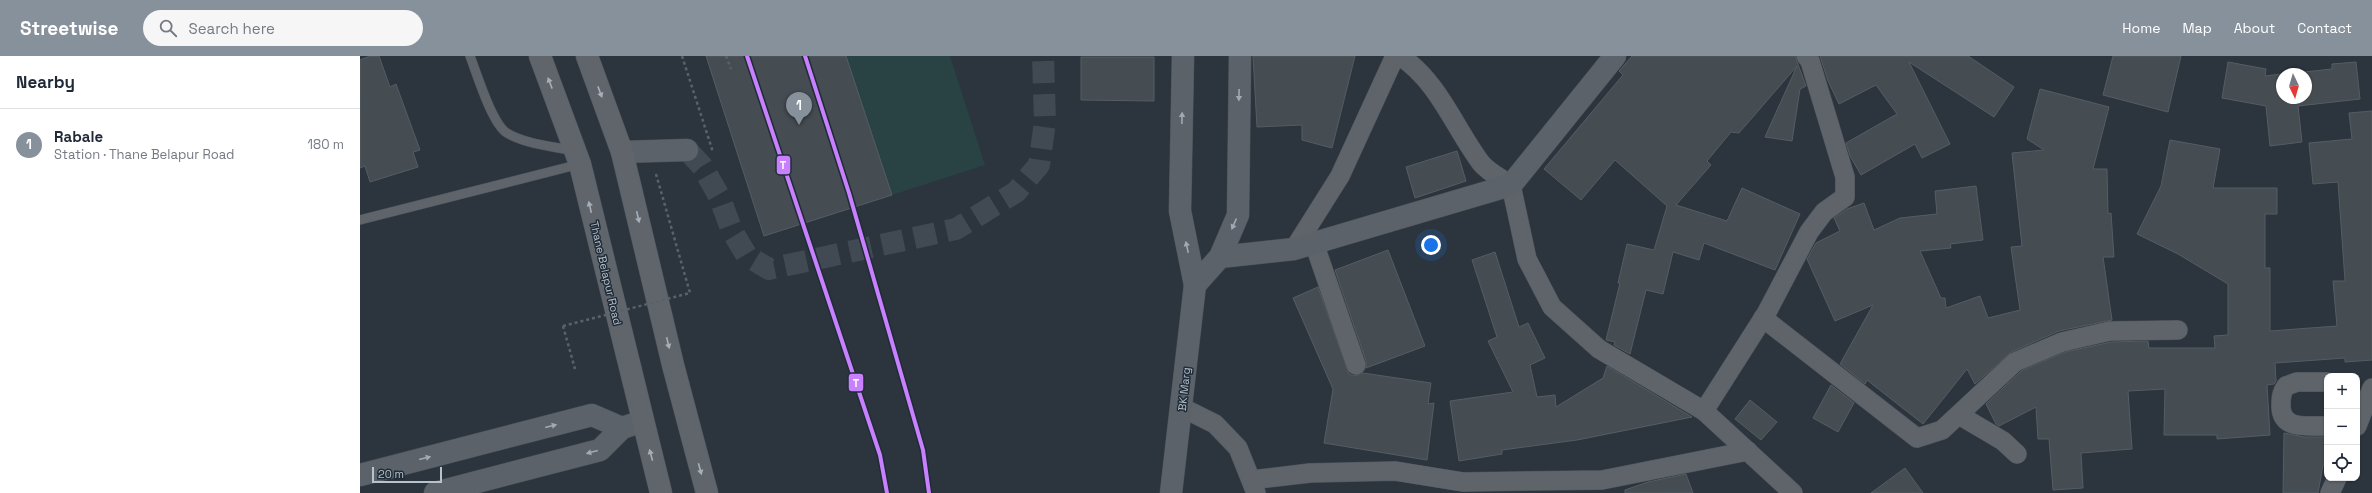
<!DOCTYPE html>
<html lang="en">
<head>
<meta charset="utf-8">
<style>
	body { margin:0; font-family:"Space Grotesk",sans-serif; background:#f6f6f7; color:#1f2937 }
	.controls { position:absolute; right:12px; bottom:12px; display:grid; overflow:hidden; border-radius:8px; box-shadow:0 1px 3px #0004 }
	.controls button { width:36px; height:36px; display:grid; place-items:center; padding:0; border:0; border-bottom:1px solid #e0e1e3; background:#fff; color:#1f2937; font:20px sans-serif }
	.compass { position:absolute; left:1916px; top:12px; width:36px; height:36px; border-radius:50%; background:#fff; box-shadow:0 1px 3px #0004; rotate:175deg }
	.scale { position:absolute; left:12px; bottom:10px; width:70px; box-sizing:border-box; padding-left:4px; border:2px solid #b8c2cd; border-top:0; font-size:11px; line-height:14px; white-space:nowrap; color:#b8c2cd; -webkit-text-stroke:3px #1f2c38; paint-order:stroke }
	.you { position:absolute; left:1071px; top:189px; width:14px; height:14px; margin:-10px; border:3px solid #fff; border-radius:50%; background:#1a73e8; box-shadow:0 0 0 6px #1a73e833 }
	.badge { display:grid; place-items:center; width:26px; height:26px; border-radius:50%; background:#87919b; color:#fff; font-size:13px; font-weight:700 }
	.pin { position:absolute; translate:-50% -33px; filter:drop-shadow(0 1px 2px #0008) }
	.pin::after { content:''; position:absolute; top:21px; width:14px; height:12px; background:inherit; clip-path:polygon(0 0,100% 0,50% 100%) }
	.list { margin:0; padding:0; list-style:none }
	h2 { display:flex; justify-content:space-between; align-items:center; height:52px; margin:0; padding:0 16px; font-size:17px }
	h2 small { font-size:13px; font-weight:400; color:#747a83 }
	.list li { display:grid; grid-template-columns:26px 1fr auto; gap:12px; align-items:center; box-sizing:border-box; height:72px; padding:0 16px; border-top:1px solid #e0e1e3 }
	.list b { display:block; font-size:15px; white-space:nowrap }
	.list p { margin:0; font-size:13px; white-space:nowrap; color:#747a83 }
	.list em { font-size:13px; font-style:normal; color:#747a83 }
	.icon { flex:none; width:22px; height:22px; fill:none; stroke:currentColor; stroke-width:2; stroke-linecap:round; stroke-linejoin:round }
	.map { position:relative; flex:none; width:2012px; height:437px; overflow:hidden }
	header { display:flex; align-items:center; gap:24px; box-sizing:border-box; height:56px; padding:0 20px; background:#87919b; color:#fff }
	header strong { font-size:19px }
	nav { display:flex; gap:22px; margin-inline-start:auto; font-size:14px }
	.search { width:280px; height:36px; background:#f6f6f7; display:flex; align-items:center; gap:10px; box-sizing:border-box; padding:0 14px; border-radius:22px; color:#747a83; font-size:15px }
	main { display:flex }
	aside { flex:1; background:#fff }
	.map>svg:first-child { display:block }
	.green { fill:#294243 }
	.building { fill:#454c52; stroke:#555c64 }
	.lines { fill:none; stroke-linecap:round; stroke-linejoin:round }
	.secondary-tunnel { stroke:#414a53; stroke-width:22; stroke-dasharray:22 11; stroke-linecap:butt }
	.lane-casing { stroke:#4b5157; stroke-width:10 }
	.street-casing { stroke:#4b5157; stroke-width:20 }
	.secondary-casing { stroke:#4b5157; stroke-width:23 }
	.primary-casing { stroke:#4a5259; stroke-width:23 }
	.path { stroke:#5b6267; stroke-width:2.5; stroke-dasharray:3 3; stroke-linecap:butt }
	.lane { stroke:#5e646a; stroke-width:9 }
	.street { stroke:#5e646a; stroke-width:19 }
	.secondary { stroke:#5c6269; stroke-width:22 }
	.primary { stroke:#60656c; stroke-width:22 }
	.path-bridge { stroke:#5b6267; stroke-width:2.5; stroke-dasharray:3 3; stroke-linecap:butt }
	.rail-1-casing { stroke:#1f2c38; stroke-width:7 }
	.rail-1 { stroke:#c980ff; stroke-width:4 }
	.oneway { fill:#a6afba }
	.oneway2 { fill:#a1aab4 }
	.labels { text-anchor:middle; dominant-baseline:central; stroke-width:3; stroke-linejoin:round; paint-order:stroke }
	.street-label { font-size:11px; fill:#b8c2cd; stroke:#1f2c38 }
	.line-badge { stroke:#1f2c38; stroke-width:1.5 }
	.badge-label { font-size:11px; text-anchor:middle; font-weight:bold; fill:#fff }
</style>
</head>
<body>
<header>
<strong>Streetwise</strong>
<div class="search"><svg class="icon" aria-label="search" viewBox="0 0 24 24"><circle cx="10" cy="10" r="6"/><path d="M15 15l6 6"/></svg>Search here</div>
<nav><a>Home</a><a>Map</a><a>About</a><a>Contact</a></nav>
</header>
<main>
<aside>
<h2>Nearby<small></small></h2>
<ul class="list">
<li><span class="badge">1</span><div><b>Rabale</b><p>Station · Thane Belapur Road</p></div><em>180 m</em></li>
</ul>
</aside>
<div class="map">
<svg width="2012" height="437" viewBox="0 0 2012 437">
	<rect width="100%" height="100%" fill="#2c353d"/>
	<polygon class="green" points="486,0 590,0 625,109 532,139"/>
	<g class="building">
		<polygon points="10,0 19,0 30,31 36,28 60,94 53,96 58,111 10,126 5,110 0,112 0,4"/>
		<polygon points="346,0 486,0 532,139 404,180"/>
		<polygon points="893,0 995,0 972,92 942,84 942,69 897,71"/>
		<polygon points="1272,0 1435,0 1446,30 1440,33 1432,85 1405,81 1437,10 1379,77 1371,76 1347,105 1351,109 1316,149 1367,165 1382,132 1440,158 1415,214 1344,187 1339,204 1313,196 1303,238 1286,234 1270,298 1254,289 1255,286 1246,284 1260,227 1258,227 1267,188 1294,194 1307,150 1255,104 1221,144 1184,113 1263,19 1259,15"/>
		<polygon points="1460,0 1608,0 1654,31 1634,61 1549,6 1590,88 1562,102 1555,88 1501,119 1490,100 1486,87 1537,58 1516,29 1479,48 1468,25"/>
		<polygon points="1753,0 1821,0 1808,56 1743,39"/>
		<polygon points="721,1 794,1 794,45 721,44"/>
		<polygon points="1868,6 1906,13 1905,20 1922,18 1922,42 1946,42 1946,18 1926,18 1972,13 1972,8 1996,6 2000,43 1938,50 1942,86 1910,90 1906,50 1862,42"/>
		<polygon points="1680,33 1749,51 1733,113 1747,113 1748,158 1751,157 1754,201 1743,201 1752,264 1699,275 1651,296 1615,328 1607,313 1563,368 1507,324 1505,328 1480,308 1513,249 1475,265 1447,203 1456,187 1480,175 1474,162 1487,153 1504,147 1514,174 1540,162 1577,158 1575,135 1616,130 1623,184 1590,188 1591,192 1560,195 1581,242 1585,242 1586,252 1620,240 1628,262 1660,254 1651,191 1662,190 1652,97 1684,94 1667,83"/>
		<polygon points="2012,55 2012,304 1985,306 1985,302 1915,307 1916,325 1914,328 1907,329 1910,379 1857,383 1857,379 1804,379 1805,333 1768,335 1772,393 1721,397 1723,432 1693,434 1689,383 1678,383 1676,351 1639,370 1636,368 1626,348 1661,315 1705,296 1751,286 1788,285 1789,292 1855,292 1854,280 1868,279 1868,228 1818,198 1777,178 1801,130 1810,84 1860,93 1853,132 1917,132 1917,158 1905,158 1905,212 1910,212 1910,275 1977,270 1973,225 1985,225 1978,126 1953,128 1949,87 1992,83 1989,57"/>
		<polygon points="1097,95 1106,125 1055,142 1046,111"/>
		<polygon points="1028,194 1065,290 1006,312 1006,305 975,214"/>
		<polygon points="1135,196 1159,271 1168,267 1185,302 1170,309 1177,341 1195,339 1196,351 1243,322 1247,310 1332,361 1217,384 1142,394 1142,398 1099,405 1090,345 1153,336 1128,285 1137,281 1112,204"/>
		<polygon points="958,231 989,318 994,320 1003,317 1071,327 1068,348 1074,347 1067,404 964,387 973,333 933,242"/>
		<polygon points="1471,329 1494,347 1478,376 1453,362"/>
		<polygon points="1390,344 1417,366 1401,384 1375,363"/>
		<polygon points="1924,377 1944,381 1967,381 1967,409 1963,409 1958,437 1923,437"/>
		<polygon points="1545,412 1563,437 1511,437"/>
		<polygon points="1326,418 1333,437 1265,437 1265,434 1288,426"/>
	</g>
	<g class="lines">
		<polyline class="secondary-tunnel" points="327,94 342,110 359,140 372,175 387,200 409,213 596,173 656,136 679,109 685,66 683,0"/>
		<defs>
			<g id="lane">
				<path d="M110 0C117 18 132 68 147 77 165 88 192 90 213 95"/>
				<polyline points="0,164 220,108"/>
			</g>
			<g id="street">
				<path d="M1040 0C1079 26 1094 71 1121 107 1128 116 1142 123 1151 129L1167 203 1192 251 1239 293 1344 355 1433 437"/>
				<polyline points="954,187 996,309"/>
				<polyline points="934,193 980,120 1035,0"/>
				<polyline points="1403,262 1557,382 1582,374 1655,306 1702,286 1750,275 1818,274"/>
				<path d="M1967 326H1937L1926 330C1921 337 1921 343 1921 351 1922 375 1949 369 1967 370"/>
				<polyline points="823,352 855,368 878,392 896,437"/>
				<polyline points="1344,355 1407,256 1449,176 1464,156 1485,141 1485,121 1450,5 1446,0"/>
				<polyline points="1599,359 1643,385 1657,398"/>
				<polyline points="1997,370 2012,332"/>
				<polyline points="891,424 950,417 1035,415 1103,426 1242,424 1388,395"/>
				<polyline points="1970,437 1977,422"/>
			</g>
			<g id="secondary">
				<polyline points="262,96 327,94"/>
				<polyline points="860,201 934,193 1151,129 1255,0"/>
				<polyline points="835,229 860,201 878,159 880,0"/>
				<polyline points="0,419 232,359 262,372"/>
				<polyline points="75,437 240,394 262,372 274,368"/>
				<polyline points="811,437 835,229 820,155 823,0"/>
			</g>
			<g id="primary">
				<polyline points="180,0 220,108 301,437"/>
				<polyline points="227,0 262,96 313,309 347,437"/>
			</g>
		</defs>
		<use href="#lane" class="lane-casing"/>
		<use href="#street" class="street-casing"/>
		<use href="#secondary" class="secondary-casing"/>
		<use href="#primary" class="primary-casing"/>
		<g class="path">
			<polyline points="322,0 352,93 348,94"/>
			<polyline points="366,0 371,13"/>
			<polyline points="296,118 330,237"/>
			<polyline points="203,270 215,313"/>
		</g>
		<use href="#lane" class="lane"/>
		<use href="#street" class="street"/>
		<use href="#secondary" class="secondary"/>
		<use href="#primary" class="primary"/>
		<polyline class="path-bridge" points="203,270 330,237"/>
		<defs>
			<g id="rail-1">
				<polyline points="387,0 520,399 527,437"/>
				<polyline points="445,0 489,137 563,394 569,437"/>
			</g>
		</defs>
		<use href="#rail-1" class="rail-1-casing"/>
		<use href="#rail-1" class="rail-1"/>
	</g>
	<defs><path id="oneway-solid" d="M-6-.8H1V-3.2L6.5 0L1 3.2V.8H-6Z"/></defs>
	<g class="oneway">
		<use href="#oneway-solid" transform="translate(190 27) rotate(-111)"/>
		<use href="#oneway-solid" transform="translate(240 36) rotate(70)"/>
		<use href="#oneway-solid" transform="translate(230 151) rotate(-103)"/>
		<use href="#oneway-solid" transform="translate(278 161) rotate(77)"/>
		<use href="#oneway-solid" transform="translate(308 287) rotate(77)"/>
		<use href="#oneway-solid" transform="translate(291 399) rotate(-105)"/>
		<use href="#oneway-solid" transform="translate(340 413) rotate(75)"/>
	</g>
	<g class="oneway2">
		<use href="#oneway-solid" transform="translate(879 39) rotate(91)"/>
		<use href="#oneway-solid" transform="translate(822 62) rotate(-89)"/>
		<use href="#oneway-solid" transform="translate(874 168) rotate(114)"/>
		<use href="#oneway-solid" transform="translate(827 191) rotate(-102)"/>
		<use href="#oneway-solid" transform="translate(191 370) rotate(-14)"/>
		<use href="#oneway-solid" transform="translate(232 396) rotate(165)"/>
		<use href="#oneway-solid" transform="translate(65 402) rotate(-14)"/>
	</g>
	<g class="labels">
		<g class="street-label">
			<text transform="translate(246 217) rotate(77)">Thane Belapur Road</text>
			<text transform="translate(824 333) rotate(-84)">BK Marg</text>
		</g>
	</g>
	<g class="line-badge">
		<rect x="416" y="99" width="15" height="20" rx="4" fill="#c980ff"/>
		<rect x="488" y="317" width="16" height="19" rx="4" fill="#c980ff"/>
	</g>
	<g class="badge-label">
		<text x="423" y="113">T</text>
		<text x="496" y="331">T</text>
	</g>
</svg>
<div class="controls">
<button>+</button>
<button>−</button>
<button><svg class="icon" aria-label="locate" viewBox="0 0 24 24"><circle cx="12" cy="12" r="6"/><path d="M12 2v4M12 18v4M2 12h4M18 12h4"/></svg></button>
</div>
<svg class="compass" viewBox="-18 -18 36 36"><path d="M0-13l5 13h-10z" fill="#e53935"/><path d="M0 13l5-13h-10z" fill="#747a83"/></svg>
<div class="scale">20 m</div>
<div class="you"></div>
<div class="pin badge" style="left:439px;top:69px">1</div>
</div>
</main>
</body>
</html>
